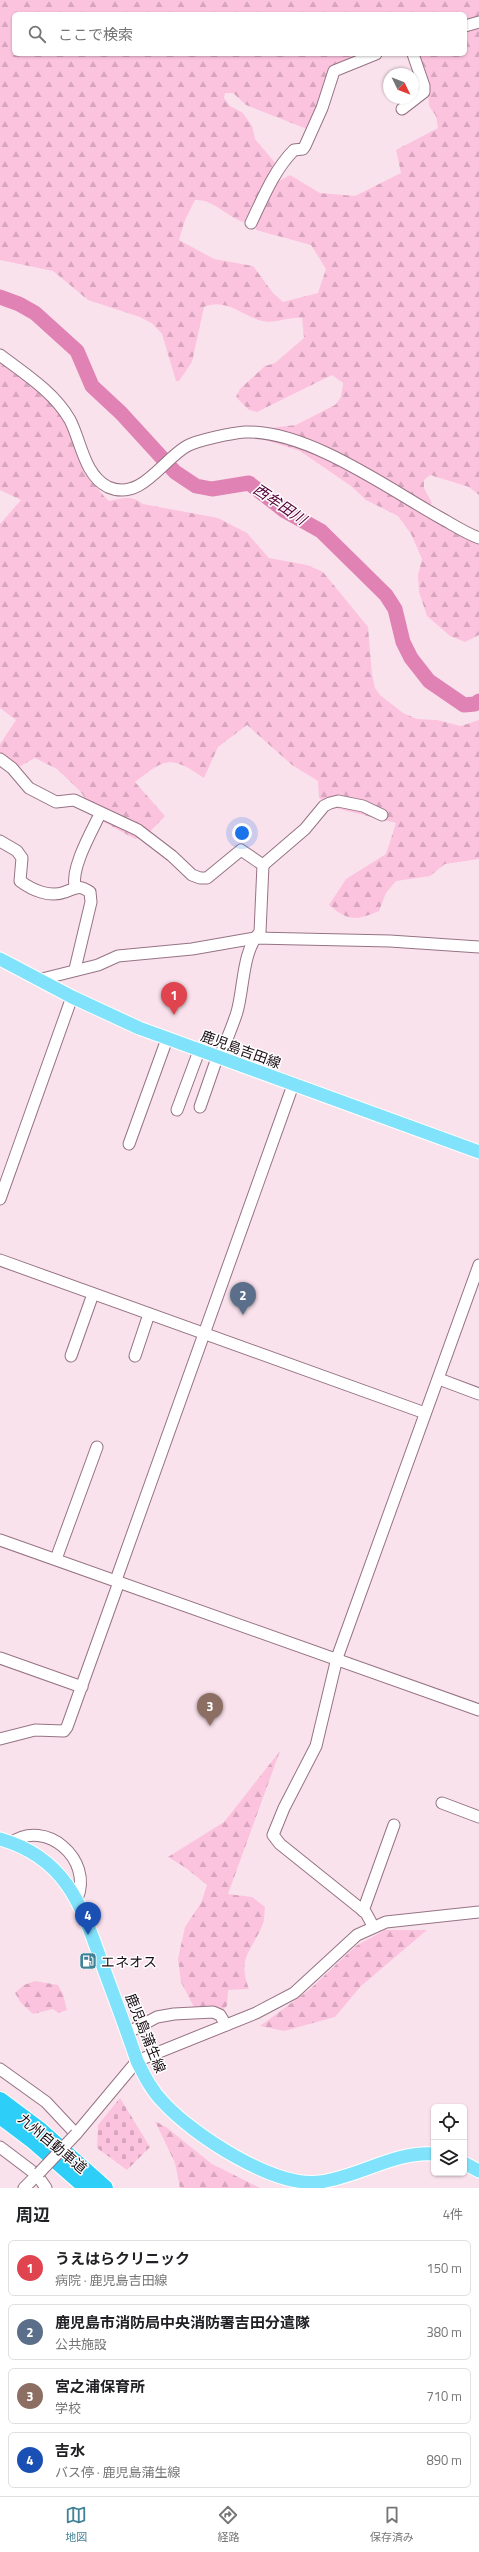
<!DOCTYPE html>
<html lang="ja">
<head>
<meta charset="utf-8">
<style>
	body { margin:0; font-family:"Titillium Web","Noto Sans JP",sans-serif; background:#f2f2f2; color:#202124 }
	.controls { position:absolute; right:12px; bottom:12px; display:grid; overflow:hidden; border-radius:6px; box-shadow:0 1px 3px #0004 }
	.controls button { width:36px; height:36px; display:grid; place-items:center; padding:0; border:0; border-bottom:1px solid #e0e0e0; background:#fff; color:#202124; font:20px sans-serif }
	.compass { position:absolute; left:383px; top:68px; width:36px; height:36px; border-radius:50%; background:#fff; box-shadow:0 1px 3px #0004; rotate:133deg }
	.you { position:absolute; left:242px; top:833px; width:14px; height:14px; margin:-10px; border:3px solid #fff; border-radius:50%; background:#1a73e8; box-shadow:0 0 0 6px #1a73e833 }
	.badge { display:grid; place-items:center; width:26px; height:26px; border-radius:50%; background:#428296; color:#fff; font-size:13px; font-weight:700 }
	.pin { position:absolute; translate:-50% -33px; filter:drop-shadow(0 1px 2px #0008) }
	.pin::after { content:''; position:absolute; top:21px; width:14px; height:12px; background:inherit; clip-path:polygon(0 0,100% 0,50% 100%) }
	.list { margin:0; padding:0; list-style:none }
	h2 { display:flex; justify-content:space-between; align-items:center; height:52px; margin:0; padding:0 16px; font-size:17px }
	h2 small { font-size:13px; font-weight:400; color:#757577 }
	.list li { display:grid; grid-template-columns:26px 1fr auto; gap:12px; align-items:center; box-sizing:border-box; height:56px; margin:0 8px 8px; padding:0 8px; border:1px solid #e0e0e0; border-radius:6px }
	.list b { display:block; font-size:15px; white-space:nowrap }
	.list p { margin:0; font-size:13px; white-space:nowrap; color:#757577 }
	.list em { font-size:13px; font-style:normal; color:#757577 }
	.icon { flex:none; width:22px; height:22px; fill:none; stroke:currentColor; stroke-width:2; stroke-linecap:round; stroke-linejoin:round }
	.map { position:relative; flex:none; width:479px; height:2188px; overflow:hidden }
	.search { position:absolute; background:#fff; box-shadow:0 1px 3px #0004; left:12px; right:12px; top:12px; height:44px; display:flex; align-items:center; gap:10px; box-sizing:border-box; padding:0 14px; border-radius:6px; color:#757577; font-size:15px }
	.sheet { height:308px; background:#fff }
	nav { display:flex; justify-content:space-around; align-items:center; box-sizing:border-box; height:56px; border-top:1px solid #e0e0e0; background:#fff; font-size:11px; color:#757577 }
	nav a { display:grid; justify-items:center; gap:2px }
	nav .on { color:#428296 }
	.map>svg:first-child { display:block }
	.forest { fill:url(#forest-firs) }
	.cemetery { fill:url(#cemetery-stones) }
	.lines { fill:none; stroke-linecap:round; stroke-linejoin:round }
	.river { stroke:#e082b3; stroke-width:15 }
	.minor-casing { stroke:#967384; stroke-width:13 }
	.major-casing { stroke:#fff; stroke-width:15 }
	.highway-casing { stroke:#fff; stroke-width:18 }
	.minor { stroke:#fff; stroke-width:11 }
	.major { stroke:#81e2fb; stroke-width:13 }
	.highway { stroke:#2dcff9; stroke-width:16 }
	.minor-bridge-casing { stroke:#967384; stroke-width:13; stroke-linecap:butt }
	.minor-bridge { stroke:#fff; stroke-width:11 }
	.labels { text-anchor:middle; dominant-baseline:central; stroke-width:3; stroke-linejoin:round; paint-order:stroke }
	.street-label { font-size:14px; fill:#180c12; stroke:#fff }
	.poi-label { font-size:14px; fill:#180c12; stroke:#fff; text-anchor:start }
	.water-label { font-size:15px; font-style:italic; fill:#560038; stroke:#fff }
</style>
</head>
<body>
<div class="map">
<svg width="479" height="2188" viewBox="0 0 479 2188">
	<defs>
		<pattern id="forest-firs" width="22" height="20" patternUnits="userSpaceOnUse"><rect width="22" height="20" fill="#fcc3df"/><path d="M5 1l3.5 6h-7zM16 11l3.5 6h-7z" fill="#d7a6be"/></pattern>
		<pattern id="cemetery-stones" width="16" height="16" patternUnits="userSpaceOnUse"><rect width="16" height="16" fill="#fcc3df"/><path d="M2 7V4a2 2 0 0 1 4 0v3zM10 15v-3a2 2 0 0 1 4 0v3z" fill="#d7a6be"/></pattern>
	</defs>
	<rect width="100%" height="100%" fill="#fae2ed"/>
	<g class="forest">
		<path d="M0 0H479V18L465 23V14H14V54H368L338 64 313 125 307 129 246 105 233 93H225L224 98 230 106 243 113 252 126 255 139 277 165 248 223C229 220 215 199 195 200L185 220 179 240 214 259 253 266 273 293 283 302 318 293 326 269 311 245 256 230V225L273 184 290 175 320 193 355 196 401 173 396 150 438 128 436 116 429 106 428 88 415 54H465V29L479 27V495L469 487 430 475 424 480V488L432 503 428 506C375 476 323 437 262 429L296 425 335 405 341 397 343 383 332 375 257 412 249 410 236 397 240 389 265 366 275 363 304 338 302 318C289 316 275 324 262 321 243 316 225 297 204 307L192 362 179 381H176L162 334 153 324 140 317 88 300 53 271 0 260Z"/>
		<path d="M0 360C20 375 47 391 60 413 79 442 83 477 109 501 123 498 132 495 143 504L218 518 247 533 269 558 307 565 323 572 368 627 372 674 375 688 380 695 403 713 417 719 437 720 461 726 479 720V859L445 864 430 876 396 881 386 893 379 911C356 921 348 921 329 905L346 879 386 854 396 823 339 809 319 798 318 781 292 765 247 725 218 747 204 778C170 755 166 758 135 782L165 816 145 837 135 839 102 821 80 791 57 769 35 758 15 769 0 755V744L16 720 0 708V524L21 500 0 490Z"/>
		<polygon points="259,438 267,438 306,447 479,543 479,635 465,642 450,636 427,616 419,592 418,575 422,559 411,534 398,516 366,500 351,486 300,451"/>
		<path d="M280 1751 228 1894 252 1897 265 1907C264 1913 265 1921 262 1926 251 1952 237 1958 249 1989L228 1990 227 2006 212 2019 198 2015 181 1982 178 1959 185 1927 201 1903 207 1885 186 1868 168 1857 224 1822Z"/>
		<polygon points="385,1930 427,1930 361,1986 335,2017 284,2031 260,2026 309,1990 356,1946"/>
		<polygon points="35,1981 58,1985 63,1994 67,2010 58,2013 53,2009 33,2014 21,2003 15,1993 24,1985"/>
		<polygon points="155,2121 166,2127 212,2164 260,2188 180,2188 175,2163"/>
	</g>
	<polygon class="cemetery" points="120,2098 150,2147 127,2170 97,2148 98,2125"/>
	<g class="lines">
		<polyline class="river" points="0,297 19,304 35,313 77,351 92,386 121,413 175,472 196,486 212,489 249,483 285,511 321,531 386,595 395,609 403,642 411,658 429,681 464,705 475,704 479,701"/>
		<defs>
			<g id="minor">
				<polyline points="465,26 479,22"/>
				<polyline points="402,109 424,92 424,86 413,54"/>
				<path d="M251 223C263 198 274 170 294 150L303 149 305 146 322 108 334 71 376 54"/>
				<path d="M0 355C25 374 54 392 70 420 81 441 84 475 108 487 141 502 163 459 187 446 198 440 232 433 245 432 307 430 386 487 439 517 452 524 465 533 479 538"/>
				<path d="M0 759 12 768 29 788 56 802 74 800 138 830 172 856 192 875 200 878H207L241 850 263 865 260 932C242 951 244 988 237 1012 232 1028 225 1043 219 1059"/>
				<path d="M0 841 17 851 22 858 20 881C32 890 50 898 65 892 77 888 78 884 90 892L91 902 75 969"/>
				<polyline points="263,865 305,829 324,806 330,803 338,801 363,806 382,815"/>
				<path d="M75 886C71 867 92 831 100 814"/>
				<polyline points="38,980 98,965 118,956 192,949 255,938 390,941 479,947"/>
				<polyline points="200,1107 217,1058"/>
				<polyline points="177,1110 199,1051"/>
				<polyline points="129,1144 167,1039"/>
				<polyline points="0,1199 72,997"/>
				<polyline points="0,1260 425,1413"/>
				<polyline points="71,1356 93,1294"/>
				<polyline points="135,1356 149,1314"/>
				<polyline points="439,1379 479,1394"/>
				<polyline points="0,1540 479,1710"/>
				<polyline points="56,1559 97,1447"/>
				<polyline points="116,1580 293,1085"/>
				<polyline points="0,1658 82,1687"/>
				<polyline points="0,1739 35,1730 64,1731 67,1727 119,1582"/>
				<polyline points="442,1803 479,1817"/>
				<path d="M11 1843C45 1818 94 1859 77 1899"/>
				<polyline points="363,1911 394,1825"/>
				<polyline points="373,1926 366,1913 280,1844 273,1835 284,1808 316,1746 337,1658 479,1265"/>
				<polyline points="127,2033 157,2017 174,2014 213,2012 220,2015 226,2025"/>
				<polyline points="0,2069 46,2102 76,2134 137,2061 256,2013 294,1993 357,1935 386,1922 479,1912"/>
				<polyline points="0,2147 37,2175 46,2188"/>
				<polyline points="24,2188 39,2173"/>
			</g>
			<g id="major">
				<polyline points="0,959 72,997 139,1028 479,1152"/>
				<path d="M0 1839C70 1859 83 1911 105 1972 116 2002 127 2031 137 2061 144 2075 151 2090 163 2102 193 2135 274 2188 320 2182 359 2177 394 2151 434 2154"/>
				<polyline points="464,2163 479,2171"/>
			</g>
			<g id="highway">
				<polyline points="0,2100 40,2130 105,2188"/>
				<polyline points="0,2116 32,2140 87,2188"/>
			</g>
		</defs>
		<use href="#minor" class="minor-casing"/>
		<use href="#major" class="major-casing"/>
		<use href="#highway" class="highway-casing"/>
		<use href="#minor" class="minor"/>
		<use href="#major" class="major"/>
		<use href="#highway" class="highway"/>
		<defs>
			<polyline id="minor-bridge" points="39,2173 76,2134"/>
		</defs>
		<use href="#minor-bridge" class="minor-bridge-casing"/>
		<use href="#minor-bridge" class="minor-bridge"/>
	</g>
	<defs>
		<symbol id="fuel-square" viewBox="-11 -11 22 22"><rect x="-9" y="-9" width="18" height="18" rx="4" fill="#428296" stroke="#fff"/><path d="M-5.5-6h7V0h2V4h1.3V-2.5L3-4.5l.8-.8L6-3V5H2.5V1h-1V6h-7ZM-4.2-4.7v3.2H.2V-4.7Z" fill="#fff"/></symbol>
	</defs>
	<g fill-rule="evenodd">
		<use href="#fuel-square" x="78" y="1951" width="20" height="20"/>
	</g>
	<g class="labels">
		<g class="street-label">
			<text transform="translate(241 1049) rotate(20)">鹿児島吉田線</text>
			<text transform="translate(146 2033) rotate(68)">鹿児島蒲生線</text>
			<text transform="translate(53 2143) rotate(40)">九州自動車道</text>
		</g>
		<g class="poi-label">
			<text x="101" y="1961">エネオス</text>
		</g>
		<g class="water-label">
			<text transform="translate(280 504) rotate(34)">西牟田川</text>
		</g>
	</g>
</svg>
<div class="controls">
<button><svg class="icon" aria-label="locate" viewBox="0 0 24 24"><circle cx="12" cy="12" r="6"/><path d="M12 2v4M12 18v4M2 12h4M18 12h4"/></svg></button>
<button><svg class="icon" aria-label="layers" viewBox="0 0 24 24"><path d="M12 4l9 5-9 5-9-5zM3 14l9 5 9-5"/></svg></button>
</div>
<svg class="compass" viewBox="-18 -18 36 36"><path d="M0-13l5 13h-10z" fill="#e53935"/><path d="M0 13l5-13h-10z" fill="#757577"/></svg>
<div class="you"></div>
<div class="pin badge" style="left:174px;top:1015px;background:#e0444e">1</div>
<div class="pin badge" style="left:243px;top:1315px;background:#5c6f8a">2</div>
<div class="pin badge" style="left:210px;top:1726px;background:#8d6e63">3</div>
<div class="pin badge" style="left:88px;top:1935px;background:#1a4fb4">4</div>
<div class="search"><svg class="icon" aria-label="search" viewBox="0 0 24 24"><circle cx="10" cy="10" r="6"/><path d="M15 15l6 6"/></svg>ここで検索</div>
</div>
<section class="sheet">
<h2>周辺<small>4件</small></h2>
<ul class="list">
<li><span class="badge" style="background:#e0444e">1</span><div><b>うえはらクリニック</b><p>病院 · 鹿児島吉田線</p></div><em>150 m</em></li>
<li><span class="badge" style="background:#5c6f8a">2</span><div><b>鹿児島市消防局中央消防署吉田分遣隊</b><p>公共施設</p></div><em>380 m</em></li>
<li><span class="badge" style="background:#8d6e63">3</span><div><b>宮之浦保育所</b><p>学校</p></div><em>710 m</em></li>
<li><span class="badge" style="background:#1a4fb4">4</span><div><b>吉水</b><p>バス停 · 鹿児島蒲生線</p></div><em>890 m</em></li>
</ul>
</section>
<nav>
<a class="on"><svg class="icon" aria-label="map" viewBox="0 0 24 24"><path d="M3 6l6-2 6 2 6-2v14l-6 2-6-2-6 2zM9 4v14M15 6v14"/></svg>地図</a>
<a><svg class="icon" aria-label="directions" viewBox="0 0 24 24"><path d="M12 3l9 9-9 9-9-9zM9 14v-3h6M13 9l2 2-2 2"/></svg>経路</a>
<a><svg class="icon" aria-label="saved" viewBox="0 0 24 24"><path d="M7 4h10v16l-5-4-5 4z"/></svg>保存済み</a>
</nav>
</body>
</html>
